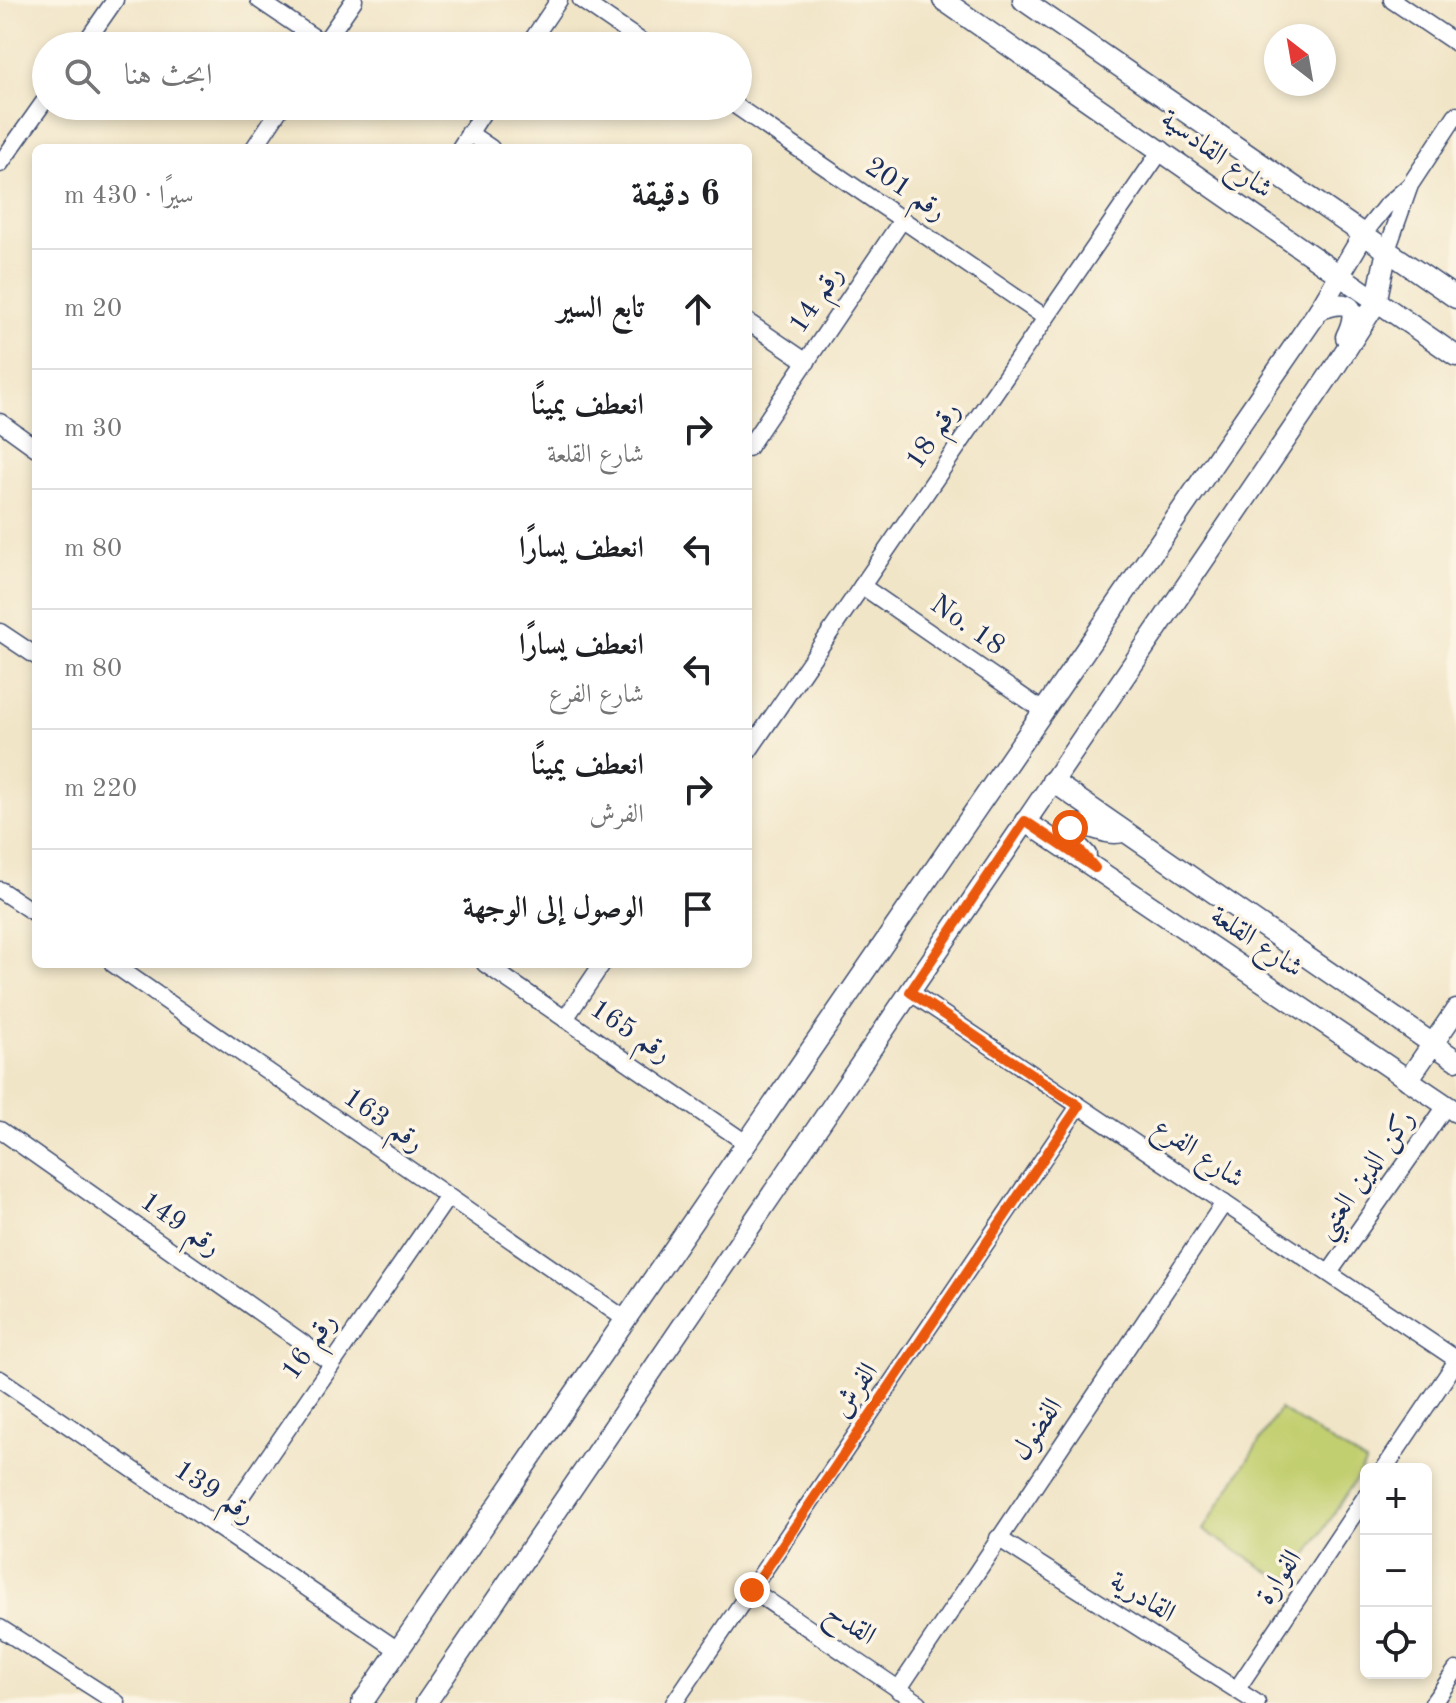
<!DOCTYPE html>
<html lang="ar">
<head>
<meta charset="utf-8">
<style>
	body { margin:0; font-family:"Old Standard TT",Amiri,serif; background:#f6f6f6; color:#202124; direction:rtl }
	.controls { position:absolute; right:24px; bottom:24px; display:grid; overflow:hidden; border-radius:12px; box-shadow:0 4px 12px #0003 }
	.controls button { width:72px; height:72px; display:grid; place-items:center; padding:0; border:0; border-bottom:2px solid #e0e0e0; background:#fff; color:#202124; font:40px sans-serif }
	.compass { position:absolute; left:1264px; top:24px; width:72px; height:72px; border-radius:50%; background:#fff; box-shadow:0 4px 12px #0003; rotate:329deg }
	.stop { position:absolute; width:24px; height:24px; margin:-18px; border:6px solid #ea580c; border-radius:50%; background:#fff }
	.stop.end { background:#ea580c; border-color:#fff; box-shadow:0 2px 8px #0008 }
	.list { margin:0; padding:0; list-style:none }
	h2 { display:flex; justify-content:space-between; align-items:center; height:104px; margin:0; padding:0 32px; font-size:34px }
	h2 small { font-size:26px; font-weight:400; color:#757577 }
	.list li { display:grid; grid-template-columns:52px 1fr auto; gap:24px; align-items:center; box-sizing:border-box; height:120px; padding:0 32px; border-top:2px solid #e0e0e0 }
	.list b { display:block; font-size:30px; white-space:nowrap }
	.list p { margin:0; font-size:26px; white-space:nowrap; color:#757577 }
	.list em { font-size:26px; font-style:normal; color:#757577 }
	.icon { flex:none; width:44px; height:44px; fill:none; stroke:currentColor; stroke-width:2; stroke-linecap:round; stroke-linejoin:round }
	.map { position:relative; flex:none; width:1456px; height:1703px; overflow:hidden; direction:ltr }
	.search { position:absolute; background:#fff; box-shadow:0 4px 12px #0003; left:32px; top:32px; width:720px; height:88px; display:flex; align-items:center; gap:20px; box-sizing:border-box; padding:0 28px; border-radius:44px; color:#757577; font-size:30px }
	.panel { position:absolute; background:#fff; box-shadow:0 4px 12px #0003; left:32px; top:144px; width:720px; height:824px; border-radius:12px; direction:rtl }
	.map>svg:first-child { display:block }
	.green { fill:#c2cf70; stroke:#6e7f67; stroke-width:2 }
	.lines { fill:none; stroke-linecap:round; stroke-linejoin:round }
	.minor-casing { stroke:#3b4a6e; stroke-width:19 }
	.tertiary-casing { stroke:#3b4a6e; stroke-width:23 }
	.minor { stroke:#fff; stroke-width:16 }
	.tertiary { stroke:#fff; stroke-width:20 }
	.route { stroke:#ea580c; stroke-width:10 }
	.labels { text-anchor:middle; dominant-baseline:central; stroke-width:7; stroke-linejoin:round; paint-order:stroke }
	.street-label { font-size:28px; fill:#1b2f5e; stroke:#fcf5e5 }
</style>
</head>
<body>
<div class="map">
<svg width="1456" height="1703" viewBox="0 0 1456 1703">
	<rect width="100%" height="100%" fill="#fcf5e5"/>
	<filter id="ink" filterUnits="userSpaceOnUse"><feTurbulence type="fractalNoise" baseFrequency=".0125" numOctaves="2"/><feDisplacementMap in="SourceGraphic" scale="16" xChannelSelector="R" yChannelSelector="G"/><feConvolveMatrix kernelMatrix="1 2 1 2 8 2 1 2 1" color-interpolation-filters="sRGB"/></filter>
	<filter id="wash" filterUnits="userSpaceOnUse"><feTurbulence type="fractalNoise" baseFrequency=".006" numOctaves="4" result="noise"/><feDisplacementMap in="SourceGraphic" scale="32" xChannelSelector="R" yChannelSelector="G"/><feGaussianBlur stdDeviation="1.8" result="paint"/><feColorMatrix in="noise" values="0 0 0 0 0 0 0 0 0 0 0 0 0 0 0 0 0 1.4 0 .05"/><feComposite in="paint" operator="in"/></filter>
	<g filter="url(#wash)">
		<rect width="100%" height="100%" fill="#f1e5c7"/>
		<polygon class="green" points="1280,1409 1366,1463 1289,1584 1203,1530"/>
	</g>
	<g filter="url(#ink)">
		<g class="lines">
			<defs>
				<g id="minor">
					<polyline points="259,0 324,44"/>
					<polyline points="581,0 648,46"/>
					<polyline points="1392,0 1456,43"/>
					<polyline points="83,46 115,0"/>
					<polyline points="322,46 354,0"/>
					<polyline points="528,46 559,0"/>
					<polyline points="736,106 1046,318"/>
					<polyline points="469,133 491,148"/>
					<polyline points="254,148 282,106"/>
					<polyline points="460,148 487,106"/>
					<polyline points="0,164 46,99"/>
					<polyline points="1365,232 1385,207 1409,186"/>
					<polyline points="1387,250 1410,185 1456,115"/>
					<polyline points="748,322 807,362"/>
					<polyline points="0,422 36,448"/>
					<polyline points="748,448 902,220"/>
					<polyline points="862,586 1042,710"/>
					<polyline points="0,632 36,656"/>
					<polyline points="748,752 1162,149"/>
					<polyline points="0,890 36,914"/>
					<polyline points="113,964 625,1319"/>
					<polyline points="485,964 746,1143"/>
					<polyline points="910,992 1456,1359"/>
					<polyline points="565,1019 602,964"/>
					<polyline points="0,1130 330,1362"/>
					<polyline points="1329,1273 1446,1106"/>
					<polyline points="0,1379 398,1650"/>
					<polyline points="1384,1469 1456,1362"/>
					<polyline points="219,1528 447,1198"/>
					<polyline points="998,1538 1257,1703"/>
					<polyline points="752,1590 919,1703"/>
					<polyline points="0,1628 117,1703"/>
					<polyline points="1237,1689 1366,1496"/>
					<polyline points="898,1690 1224,1203"/>
					<polyline points="674,1703 1079,1106"/>
					<polyline points="1433,1703 1456,1670"/>
				</g>
				<g id="tertiary">
					<polyline points="943,0 1456,356"/>
					<polyline points="1023,0 1456,298"/>
					<path d="M1319 310C1349 297 1361 307 1346 337"/>
					<polyline points="1052,781 1456,1060"/>
					<polyline points="1025,821 1456,1112"/>
					<path d="M1086 855 1069 837 1070 828C1086 819 1103 837 1122 832"/>
					<polyline points="1408,1080 1456,1010"/>
					<polyline points="362,1703 1319,310 1365,232"/>
					<polyline points="426,1703 1335,367 1376,303 1387,250"/>
				</g>
			</defs>
			<use href="#minor" class="minor-casing"/>
			<use href="#tertiary" class="tertiary-casing"/>
			<use href="#minor" class="minor"/>
			<use href="#tertiary" class="tertiary"/>
		</g>
	</g>
	<g class="lines" filter="url(#ink)">
		<polyline class="route" points="752,1590 1079,1106 910,992 1025,821 1095,868 1069,837 1070,828"/>
	</g>
	<g class="labels">
		<g class="street-label">
			<text transform="translate(1216 155) rotate(36)">شارع القادسية</text>
			<text transform="translate(905 190) rotate(34)">رقم 201</text>
			<text transform="translate(817 300) rotate(-56)">رقم 14</text>
			<text transform="translate(934 436) rotate(-56)">رقم 18</text>
			<text transform="translate(967 626) rotate(35)">No. 18</text>
			<text transform="translate(1256 943) rotate(34)">شارع القلعة</text>
			<text transform="translate(630 1032) rotate(34)">رقم 165</text>
			<text transform="translate(383 1121) rotate(35)">رقم 163</text>
			<text transform="translate(1198 1154) rotate(34)">شارع الفرع</text>
			<text transform="translate(1366 1175) rotate(-55)">ركن الدين العتبي</text>
			<text transform="translate(180 1225) rotate(35)">رقم 149</text>
			<text transform="translate(310 1347) rotate(-55)">رقم 16</text>
			<text transform="translate(856 1391) rotate(-56)">الفرش</text>
			<text transform="translate(1038 1430) rotate(-56)">الفضول</text>
			<text transform="translate(214 1493) rotate(34)">رقم 139</text>
			<text transform="translate(1280 1578) rotate(-56)">الفوارة</text>
			<text transform="translate(1142 1598) rotate(32)">القادرية</text>
			<text transform="translate(850 1625) rotate(34)">القدح</text>
		</g>
	</g>
</svg>
<div class="controls">
<button>+</button>
<button>−</button>
<button><svg class="icon" aria-label="locate" viewBox="0 0 24 24"><circle cx="12" cy="12" r="6"/><path d="M12 2v4M12 18v4M2 12h4M18 12h4"/></svg></button>
</div>
<svg class="compass" viewBox="-18 -18 36 36"><path d="M0-13l5 13h-10z" fill="#e53935"/><path d="M0 13l5-13h-10z" fill="#757577"/></svg>
<div class="stop" style="left:1070px;top:828px"></div>
<div class="stop end" style="left:752px;top:1590px"></div>
<div class="search"><svg class="icon" aria-label="search" viewBox="0 0 24 24"><circle cx="10" cy="10" r="6"/><path d="M15 15l6 6"/></svg>ابحث هنا</div>
<section class="panel">
<h2>6 دقيقة<small>سيرًا · 430 m</small></h2>
<ul class="list">
<li><svg class="icon" aria-label="ahead" viewBox="0 0 24 24"><path d="M12 20V5M6 11l6-6 6 6"/></svg><div><b>تابع السير</b></div><em>20 m</em></li>
<li><svg class="icon" aria-label="right" viewBox="0 0 24 24"><path d="M7 20v-9h11M14 6l5 5-5 5"/></svg><div><b>انعطف يمينًا</b><p>شارع القلعة</p></div><em>30 m</em></li>
<li><svg class="icon" aria-label="left" viewBox="0 0 24 24"><path d="M17 20v-9H6M10 6l-5 5 5 5"/></svg><div><b>انعطف يسارًا</b></div><em>80 m</em></li>
<li><svg class="icon" aria-label="left" viewBox="0 0 24 24"><path d="M17 20v-9H6M10 6l-5 5 5 5"/></svg><div><b>انعطف يسارًا</b><p>شارع الفرع</p></div><em>80 m</em></li>
<li><svg class="icon" aria-label="right" viewBox="0 0 24 24"><path d="M7 20v-9h11M14 6l5 5-5 5"/></svg><div><b>انعطف يمينًا</b><p>الفرش</p></div><em>220 m</em></li>
<li><svg class="icon" aria-label="arrive" viewBox="0 0 24 24"><path d="M6 21V4h12l-3 4 3 4H6"/></svg><div><b>الوصول إلى الوجهة</b></div></li>
</ul>
</section>
</div>
</body>
</html>
